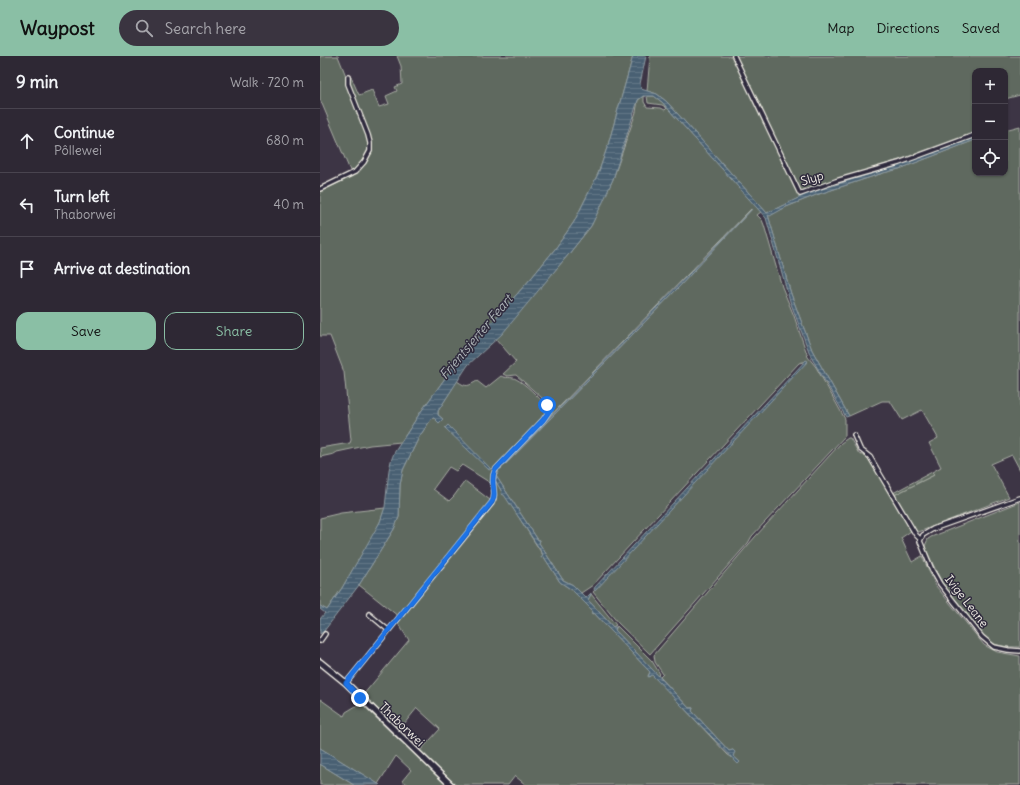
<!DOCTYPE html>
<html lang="en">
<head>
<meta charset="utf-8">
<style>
	body { margin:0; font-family:Delius,sans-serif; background:#3a3440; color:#f1f3f6 }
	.controls { position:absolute; right:12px; top:12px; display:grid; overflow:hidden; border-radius:8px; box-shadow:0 1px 3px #0004 }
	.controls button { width:36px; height:36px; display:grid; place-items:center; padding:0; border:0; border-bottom:1px solid #49444f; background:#2e2834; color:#f1f3f6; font:20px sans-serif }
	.stop { position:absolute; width:12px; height:12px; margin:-9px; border:3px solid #1a73e8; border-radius:50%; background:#fff }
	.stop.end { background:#1a73e8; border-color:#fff; box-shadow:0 1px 4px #0008 }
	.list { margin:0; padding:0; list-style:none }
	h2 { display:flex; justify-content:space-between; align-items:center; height:52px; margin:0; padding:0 16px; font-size:17px }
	h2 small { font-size:13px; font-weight:400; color:#a7a6ac }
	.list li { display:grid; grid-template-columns:26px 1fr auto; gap:12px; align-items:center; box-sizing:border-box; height:64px; padding:0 16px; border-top:1px solid #49444f }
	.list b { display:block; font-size:15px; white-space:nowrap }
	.list p { margin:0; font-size:13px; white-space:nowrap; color:#a7a6ac }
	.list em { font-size:13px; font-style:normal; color:#a7a6ac }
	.actions { display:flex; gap:8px; padding:12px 16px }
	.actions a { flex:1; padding:9px 0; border:1px solid #8abfa5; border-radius:12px; text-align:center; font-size:14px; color:#8abfa5 }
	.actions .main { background:#8abfa5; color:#111 }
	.icon { flex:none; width:22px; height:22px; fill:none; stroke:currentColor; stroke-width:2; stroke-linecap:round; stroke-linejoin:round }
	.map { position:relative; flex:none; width:700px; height:729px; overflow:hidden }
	header { display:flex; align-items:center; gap:24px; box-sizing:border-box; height:56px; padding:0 20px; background:#8abfa5; color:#111 }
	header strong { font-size:19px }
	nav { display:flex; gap:22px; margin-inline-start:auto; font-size:14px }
	.search { width:280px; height:36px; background:#3a3440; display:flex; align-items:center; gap:10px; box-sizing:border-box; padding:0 14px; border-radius:22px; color:#a7a6ac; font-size:15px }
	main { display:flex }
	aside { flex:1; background:#2e2834 }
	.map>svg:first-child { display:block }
	.grass { fill:#5e695f; stroke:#a9ada4; fill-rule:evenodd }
	.forest { fill:url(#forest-firs); stroke:#a9ada4 }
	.water { fill:url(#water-rules); stroke:#8d9ba2 }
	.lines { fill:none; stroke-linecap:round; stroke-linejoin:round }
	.street-casing { stroke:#f4f1e8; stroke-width:6 }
	.secondary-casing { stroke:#f4f1e8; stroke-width:8 }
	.street { stroke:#2f2a3d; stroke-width:3.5 }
	.secondary { stroke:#2f2a3d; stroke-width:5 }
	.route { stroke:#1a73e8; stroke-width:5 }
	.labels { text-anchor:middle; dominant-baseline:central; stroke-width:3; stroke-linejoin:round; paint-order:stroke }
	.street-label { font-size:12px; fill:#f4f1e8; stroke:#2f2a3d }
	.water-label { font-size:13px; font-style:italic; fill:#b0b7b9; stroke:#2f2a3d }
</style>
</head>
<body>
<header>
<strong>Waypost</strong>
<div class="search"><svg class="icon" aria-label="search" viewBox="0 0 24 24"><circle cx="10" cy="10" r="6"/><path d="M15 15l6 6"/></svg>Search here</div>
<nav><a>Map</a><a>Directions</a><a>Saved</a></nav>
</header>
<main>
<aside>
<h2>9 min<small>Walk · 720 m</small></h2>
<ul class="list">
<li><svg class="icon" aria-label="ahead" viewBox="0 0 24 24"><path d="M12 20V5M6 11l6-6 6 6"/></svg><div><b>Continue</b><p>Pôllewei</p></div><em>680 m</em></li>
<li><svg class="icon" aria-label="left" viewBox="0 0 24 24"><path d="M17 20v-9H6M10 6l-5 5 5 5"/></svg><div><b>Turn left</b><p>Thaborwei</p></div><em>40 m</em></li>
<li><svg class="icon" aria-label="arrive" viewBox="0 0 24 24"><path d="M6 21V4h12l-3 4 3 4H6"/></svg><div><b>Arrive at destination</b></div></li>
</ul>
<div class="actions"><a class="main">Save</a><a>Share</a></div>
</aside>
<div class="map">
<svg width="700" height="729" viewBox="0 0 700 729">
	<defs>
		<pattern id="forest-firs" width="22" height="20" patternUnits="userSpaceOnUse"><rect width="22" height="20" fill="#5e695f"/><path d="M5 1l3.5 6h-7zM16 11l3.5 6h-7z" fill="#767f76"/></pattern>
		<pattern id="water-rules" width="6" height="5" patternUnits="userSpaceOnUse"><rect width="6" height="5" fill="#496173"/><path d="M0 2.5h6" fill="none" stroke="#647887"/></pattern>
	</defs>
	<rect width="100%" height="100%" fill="#3d3545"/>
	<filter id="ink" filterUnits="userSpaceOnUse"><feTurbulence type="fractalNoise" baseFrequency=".025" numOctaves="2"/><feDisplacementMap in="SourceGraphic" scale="8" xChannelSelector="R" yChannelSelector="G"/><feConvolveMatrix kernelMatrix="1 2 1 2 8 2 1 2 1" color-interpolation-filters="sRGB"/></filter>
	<g filter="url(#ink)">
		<g class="grass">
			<path d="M0 0H18L26 20 27 29C32 42 50 81 49 93 48 103 38 112 31 117L0 43Z"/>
			<polygon points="77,0 313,0 288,89 278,118 254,166 235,193 213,220 136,307 100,357 81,386 50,389 17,396 14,398 0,401 0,392 30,387 31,384 24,316 10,280 0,280 0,136 33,120 42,111 51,91 29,27 29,23 31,21 39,39 52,34 59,51 69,48 66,40 77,35 75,31 82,28 81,10"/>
			<polygon points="330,0 413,0 478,137 481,141 447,157 446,156 347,46 337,38 327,35"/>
			<polygon points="415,0 700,0 700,39 685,43 685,15 655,15 655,76 576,105 480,135"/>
			<path d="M324 40V46L327 51 341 52 345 54 347 52 342 49 328 47 327 40H334L342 46 441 156 437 159 442 164 444 169 462 231 474 260 488 301 496 311 525 363V380L432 480 428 487 330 598 298 567 273 536 487 305 479 307 273 529 261 537 253 529 243 524 219 487 220 484H218L176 420 179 416 175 415 232 354 230 349 196 319 187 320 183 318 196 306 176 283 248 199 271 170 293 123 316 56 318 44ZM431 153 357 233 181 413 180 412Z"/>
			<polygon points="700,70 700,414 692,399 671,408 689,441 596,477 574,439 614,419 612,416 621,411 609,387 618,382 602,354 582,364 570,345 562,345 529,360 492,294 471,238 448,159 449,158 450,159 466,151 496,139 563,117 579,113 655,84 655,117 685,117 685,74"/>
			<path d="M181 320C186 323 191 320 196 323 206 328 218 341 226 349L227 351 226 357 174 415 172 428 142 409 136 415 129 411 113 433 129 445 134 440 145 425 170 444 78 560 39 529 74 473 79 461 80 429 83 414 99 381 112 362 123 363 118 359V355L137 325C147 332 148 330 157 325L166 332Z"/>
			<polygon points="528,382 530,382 539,398 548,401 591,475 581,482 592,506 602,500 616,530 664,589 677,596 700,600 700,729 206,729 195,720 188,729 136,729 100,695 120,673 97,652 79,674 43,639 89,584 77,566 174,448 176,438 174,422 182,436 182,438 184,438 240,526 252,534 272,554 272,558 274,557 330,616 328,620 329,621 332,618 408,699 420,706 413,700 413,694 409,695 372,655 373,652 369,652 340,621 343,618 335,606 334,599 435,481 521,387"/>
			<path d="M700 446V591C688 591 674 591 665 582L644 557 645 555 622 527 607 496 605 490 608 483 611 481Z"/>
			<polygon points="65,452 60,466 56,474 22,532 7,554 0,550 0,462 21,457"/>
			<polygon points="271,538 296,569 293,571 268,544"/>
			<polygon points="297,570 332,605 340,618 338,620 295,574"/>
			<polygon points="0,643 24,660 26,656 41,647 80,685 88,689 130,729 89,729 82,725 91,714 76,700 58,728 0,692"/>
			<polygon points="0,708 34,729 0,729"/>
		</g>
		<polygon class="forest" points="612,416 614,419 574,439 573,437"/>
		<g class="water">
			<polygon points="313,0 326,0 320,28 321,33 337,38 347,46 447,157 489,137 582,108 655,80 655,84 579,113 563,117 496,139 466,151 450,160 448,159 471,238 492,294 529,360 526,361 491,301 470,245 446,162 342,46 334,40 323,40 318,44 293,123 283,146 271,170 248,199 182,278 148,309 144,315 118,355 118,359 123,363 119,367 114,362 112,362 99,381 83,414 80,429 79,461 74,473 39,529 4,575 0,578 0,563 5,557 0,553 0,550 7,554 22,532 60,466 65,451 69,414 71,405 74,397 100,357 136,307 213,220 235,193 254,166 278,118 288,89"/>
			<polygon points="432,153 357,233 181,413 180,413"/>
			<polygon points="486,304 488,305 275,535 274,533 275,531"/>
			<polygon points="128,369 171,413 169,414 125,372"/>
			<polygon points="178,415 179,416 176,420 218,484 220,484 219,487 243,524 253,529 266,542 271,537 271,538 268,544 293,571 296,571 295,574 369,652 373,652 372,655 409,695 413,694 415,696 413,700 420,706 418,708 332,619 328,621 330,616 274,557 271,557 272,554 252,534 240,526 224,501 221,502 223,498 184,439 181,438 182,436 174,422"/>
			<polygon points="0,692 60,729 34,729 0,708"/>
		</g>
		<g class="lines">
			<defs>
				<g id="street">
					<polyline points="414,0 480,138 516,125 579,107 655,79"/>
					<polyline points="0,133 35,116 44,106 50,95 50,87 48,79 28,28 28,21"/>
					<polyline points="534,379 540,393 550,401 596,479 600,483"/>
					<polyline points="700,442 613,473 603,479 600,485 612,514 620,528 662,581 674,591 688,594 700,595"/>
					<polyline points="49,558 68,574"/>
					<polyline points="0,585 5,578"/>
					<path d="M26 627 172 447C178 437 169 426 175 414L223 364 230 354 227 349"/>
				</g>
				<polyline id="secondary" points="0,606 26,627 131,729"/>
			</defs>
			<use href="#street" class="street-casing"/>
			<use href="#secondary" class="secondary-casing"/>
			<use href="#street" class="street"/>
			<use href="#secondary" class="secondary"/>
		</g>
	</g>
	<g class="lines" filter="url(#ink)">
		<path class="route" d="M40 642 26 627 172 446C178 437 169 426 175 414L223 364 230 354 227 349"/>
	</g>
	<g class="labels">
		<g class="street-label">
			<text transform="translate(492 122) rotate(-17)">Slyp</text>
			<text transform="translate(647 545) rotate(52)">Ivige Leane</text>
			<text transform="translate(82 668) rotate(44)">Thaborwei</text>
		</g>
		<g class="water-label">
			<text transform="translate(156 281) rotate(-50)">Frjentsjerter Feart</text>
		</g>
	</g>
</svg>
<div class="controls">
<button>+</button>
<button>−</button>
<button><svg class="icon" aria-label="locate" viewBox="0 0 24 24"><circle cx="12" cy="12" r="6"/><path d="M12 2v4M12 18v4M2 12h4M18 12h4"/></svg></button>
</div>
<div class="stop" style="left:227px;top:349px"></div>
<div class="stop end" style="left:40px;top:642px"></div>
</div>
</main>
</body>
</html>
